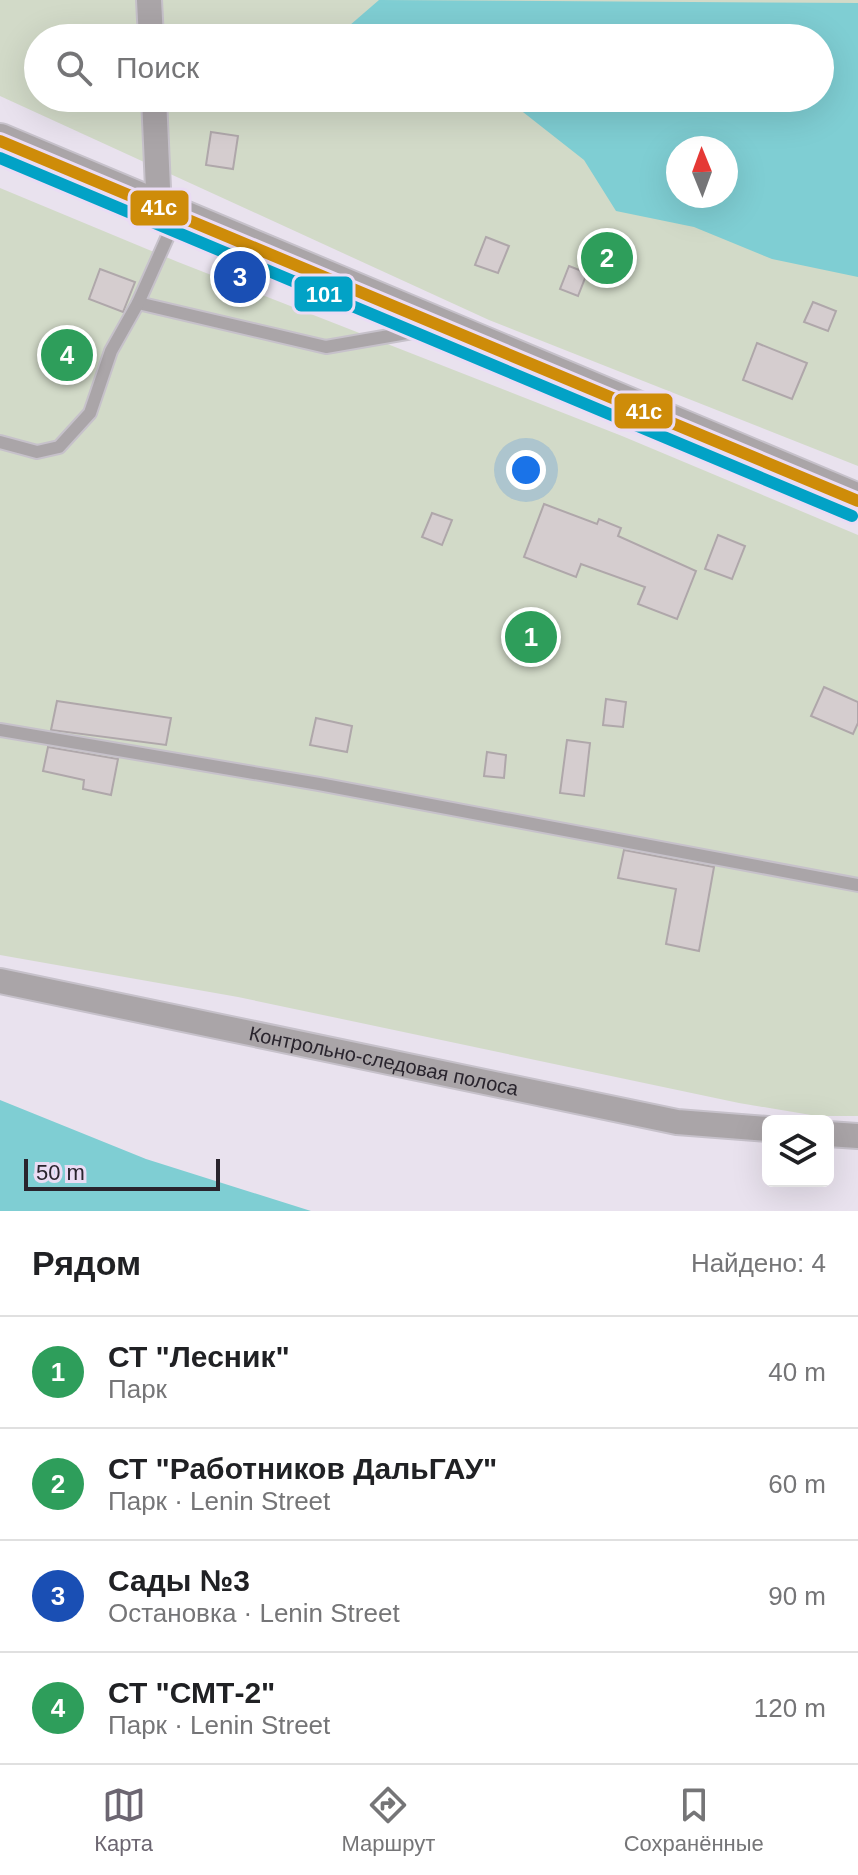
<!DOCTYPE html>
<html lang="ru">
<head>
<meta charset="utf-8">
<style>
	body { margin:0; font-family:Helvetica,sans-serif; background:#f2f2f2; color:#202124 }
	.controls { position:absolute; right:24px; bottom:24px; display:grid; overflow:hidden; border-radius:12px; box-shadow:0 8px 32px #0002 }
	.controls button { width:72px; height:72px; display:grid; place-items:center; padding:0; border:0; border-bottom:2px solid #e0e0e0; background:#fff; color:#202124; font:40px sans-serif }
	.compass { position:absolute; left:666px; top:136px; width:72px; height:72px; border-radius:50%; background:#fff; box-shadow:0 8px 32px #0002; rotate:359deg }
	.scale { position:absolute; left:24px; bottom:20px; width:196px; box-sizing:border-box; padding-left:8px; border:4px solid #29242d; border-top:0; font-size:22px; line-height:28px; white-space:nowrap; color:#29242d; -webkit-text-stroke:6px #eadcf4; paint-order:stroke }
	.you { position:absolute; left:526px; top:470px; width:28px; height:28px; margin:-20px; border:6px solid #fff; border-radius:50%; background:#1a73e8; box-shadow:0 0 0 12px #1a73e833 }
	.badge { display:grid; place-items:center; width:52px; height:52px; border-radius:50%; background:#6c6671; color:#fff; font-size:26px; font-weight:700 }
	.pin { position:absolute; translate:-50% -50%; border:4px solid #fff; box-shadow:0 2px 8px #0006 }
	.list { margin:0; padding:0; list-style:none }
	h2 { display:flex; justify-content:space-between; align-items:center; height:104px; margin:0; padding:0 32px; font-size:34px }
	h2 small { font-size:26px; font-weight:400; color:#757577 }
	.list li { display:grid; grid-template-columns:52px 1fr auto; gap:24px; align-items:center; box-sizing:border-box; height:112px; padding:0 32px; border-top:2px solid #e0e0e0 }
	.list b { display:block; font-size:30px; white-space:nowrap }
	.list p { margin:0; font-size:26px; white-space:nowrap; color:#757577 }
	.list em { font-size:26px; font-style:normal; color:#757577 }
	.icon { flex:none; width:44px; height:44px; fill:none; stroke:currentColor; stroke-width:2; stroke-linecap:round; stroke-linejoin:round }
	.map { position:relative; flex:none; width:858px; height:1211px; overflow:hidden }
	.search { position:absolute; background:#fff; box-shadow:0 8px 32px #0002; left:24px; right:24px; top:24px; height:88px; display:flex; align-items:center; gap:20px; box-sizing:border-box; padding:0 28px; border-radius:44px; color:#757577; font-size:30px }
	.sheet { height:552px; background:#fff }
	nav { display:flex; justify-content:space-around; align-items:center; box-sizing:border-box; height:112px; border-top:2px solid #e0e0e0; background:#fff; font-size:22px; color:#757577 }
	nav a { display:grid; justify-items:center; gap:4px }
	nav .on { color:#6c6671 }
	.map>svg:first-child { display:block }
	.green { fill:#d2dac8; fill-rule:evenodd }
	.water { fill:#7fced3; fill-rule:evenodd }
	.building { fill:#d5cdcf; stroke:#afa7aa; stroke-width:2 }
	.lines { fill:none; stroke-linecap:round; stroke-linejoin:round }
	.lane-casing { stroke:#c6c1ca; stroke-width:16 }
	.street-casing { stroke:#c6c1ca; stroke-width:28 }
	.secondary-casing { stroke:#c6c1ca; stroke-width:38 }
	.lane { stroke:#aaa5a8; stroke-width:12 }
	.street { stroke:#aaa5a8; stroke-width:24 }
	.secondary { stroke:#aaa5a8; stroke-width:34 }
	.bus-1-casing { stroke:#eadcf4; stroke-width:18 }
	.bus-2-casing { stroke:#eadcf4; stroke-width:18 }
	.bus-1 { stroke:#ce8c09; stroke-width:12 }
	.bus-2 { stroke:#02a2c6; stroke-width:12 }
	.labels { text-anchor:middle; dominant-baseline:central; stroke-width:6; stroke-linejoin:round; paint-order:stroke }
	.street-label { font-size:20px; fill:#29242d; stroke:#eadcf4 }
	.line-badge { stroke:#eadcf4; stroke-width:3 }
	.badge-label { font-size:22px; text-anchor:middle; font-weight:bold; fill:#fff }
</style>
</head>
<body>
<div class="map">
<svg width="858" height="1211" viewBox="0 0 858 1211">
	<rect width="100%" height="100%" fill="#e9e2ee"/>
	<g class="green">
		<path d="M0 0H858V466L489 320 0 96ZM38 38H820V98H38ZM678 148H726V196H678Z"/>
		<polygon points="0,188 178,262 622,436 858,535 858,1116 817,1116 739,1103 238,997 0,955"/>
	</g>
	<g class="water">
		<path d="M379 0 858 3V277L772 259 694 227 616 211 584 160 505 98H820V38H343L342 32ZM678 148H726V196H678Z"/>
		<polygon points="0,1100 146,1159 311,1211 0,1211"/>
	</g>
	<g class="building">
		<polygon points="211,132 238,136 233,169 206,165"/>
		<polygon points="486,237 509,246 498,273 475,265"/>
		<polygon points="569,266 587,273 578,296 560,289"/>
		<polygon points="100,269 135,282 123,312 89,299"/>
		<polygon points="813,302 836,311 828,331 804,322"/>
		<polygon points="757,343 807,363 792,399 743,380"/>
		<polygon points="544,504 597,524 599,519 621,528 618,536 696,571 677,619 638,604 645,587 581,564 576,577 524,557"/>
		<polygon points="432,513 452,520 442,545 422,537"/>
		<polygon points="718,535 745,546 732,579 705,569"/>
		<polygon points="824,687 858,702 858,723 853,734 811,716"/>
		<polygon points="606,699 626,702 623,727 603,725"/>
		<polygon points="57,701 171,718 166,745 51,730"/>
		<polygon points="316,718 352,726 347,752 310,745"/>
		<polygon points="567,740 590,743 584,796 560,793"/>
		<polygon points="48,747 118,759 111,795 83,789 84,780 43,771"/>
		<polygon points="487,752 506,755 504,778 484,776"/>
		<polygon points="624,850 714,867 699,951 666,944 676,889 618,878"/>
	</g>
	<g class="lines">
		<defs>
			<g id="lane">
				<polyline points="138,303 326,347 424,330"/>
				<polyline points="0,442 37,452 59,447 90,413 111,351 138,303 176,218"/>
				<polyline points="0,730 319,784 858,885"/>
			</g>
			<g id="street">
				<polyline points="149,0 151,38"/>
				<polyline points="154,98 159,211"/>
				<path id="s1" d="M0 981 677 1122 768 1129"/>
				<polyline points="828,1134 858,1136"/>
			</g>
			<polyline id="secondary" points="0,141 858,501"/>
		</defs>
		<use href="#lane" class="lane-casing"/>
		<use href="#street" class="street-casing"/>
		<use href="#secondary" class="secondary-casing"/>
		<use href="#lane" class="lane"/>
		<use href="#street" class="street"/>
		<use href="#secondary" class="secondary"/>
		<defs>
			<polyline id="bus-1" points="0,141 858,501"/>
			<polyline id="bus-2" points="0,158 852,516"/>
		</defs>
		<use href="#bus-1" class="bus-1-casing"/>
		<use href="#bus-2" class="bus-2-casing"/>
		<use href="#bus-1" class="bus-1"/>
		<use href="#bus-2" class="bus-2"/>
	</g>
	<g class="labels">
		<g class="street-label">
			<text stroke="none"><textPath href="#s1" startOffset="392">Контрольно-следовая полоса</textPath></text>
		</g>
	</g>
	<g class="line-badge">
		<rect x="129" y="189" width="61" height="38" rx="8" fill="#ce8c09"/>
		<rect x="293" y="275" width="61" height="38" rx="8" fill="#02a2c6"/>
		<rect x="613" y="392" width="61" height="38" rx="8" fill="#ce8c09"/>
	</g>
	<g class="badge-label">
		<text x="159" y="215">41с</text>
		<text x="324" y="302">101</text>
		<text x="644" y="419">41с</text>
	</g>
</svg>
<div class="controls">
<button><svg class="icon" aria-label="layers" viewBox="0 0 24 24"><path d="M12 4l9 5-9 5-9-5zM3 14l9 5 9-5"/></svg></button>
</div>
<svg class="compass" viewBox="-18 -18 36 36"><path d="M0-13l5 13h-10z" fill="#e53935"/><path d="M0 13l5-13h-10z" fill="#757577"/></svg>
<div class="scale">50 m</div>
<div class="you"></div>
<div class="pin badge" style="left:531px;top:637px;background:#2e9e5b">1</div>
<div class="pin badge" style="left:607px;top:258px;background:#2e9e5b">2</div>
<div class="pin badge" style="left:240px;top:277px;background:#1a4fb4">3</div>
<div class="pin badge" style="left:67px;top:355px;background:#2e9e5b">4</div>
<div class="search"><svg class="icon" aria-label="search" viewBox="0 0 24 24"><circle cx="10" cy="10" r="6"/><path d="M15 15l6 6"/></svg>Поиск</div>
</div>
<section class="sheet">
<h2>Рядом<small>Найдено: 4</small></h2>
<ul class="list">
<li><span class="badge" style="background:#2e9e5b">1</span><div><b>СТ &quot;Лесник&quot;</b><p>Парк</p></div><em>40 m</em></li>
<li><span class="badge" style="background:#2e9e5b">2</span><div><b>СТ &quot;Работников ДальГАУ&quot;</b><p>Парк · Lenin Street</p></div><em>60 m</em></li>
<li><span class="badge" style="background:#1a4fb4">3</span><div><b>Сады №3</b><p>Остановка · Lenin Street</p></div><em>90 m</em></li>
<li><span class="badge" style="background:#2e9e5b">4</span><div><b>СТ &quot;СМТ-2&quot;</b><p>Парк · Lenin Street</p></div><em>120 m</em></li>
</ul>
</section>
<nav>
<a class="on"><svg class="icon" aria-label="map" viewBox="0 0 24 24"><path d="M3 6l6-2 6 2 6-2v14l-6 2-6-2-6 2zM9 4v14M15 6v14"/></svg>Карта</a>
<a><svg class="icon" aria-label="directions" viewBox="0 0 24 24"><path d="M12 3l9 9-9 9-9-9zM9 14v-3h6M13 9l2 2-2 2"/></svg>Маршрут</a>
<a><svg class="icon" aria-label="saved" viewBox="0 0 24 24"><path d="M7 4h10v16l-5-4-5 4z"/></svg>Сохранённые</a>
</nav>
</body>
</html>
